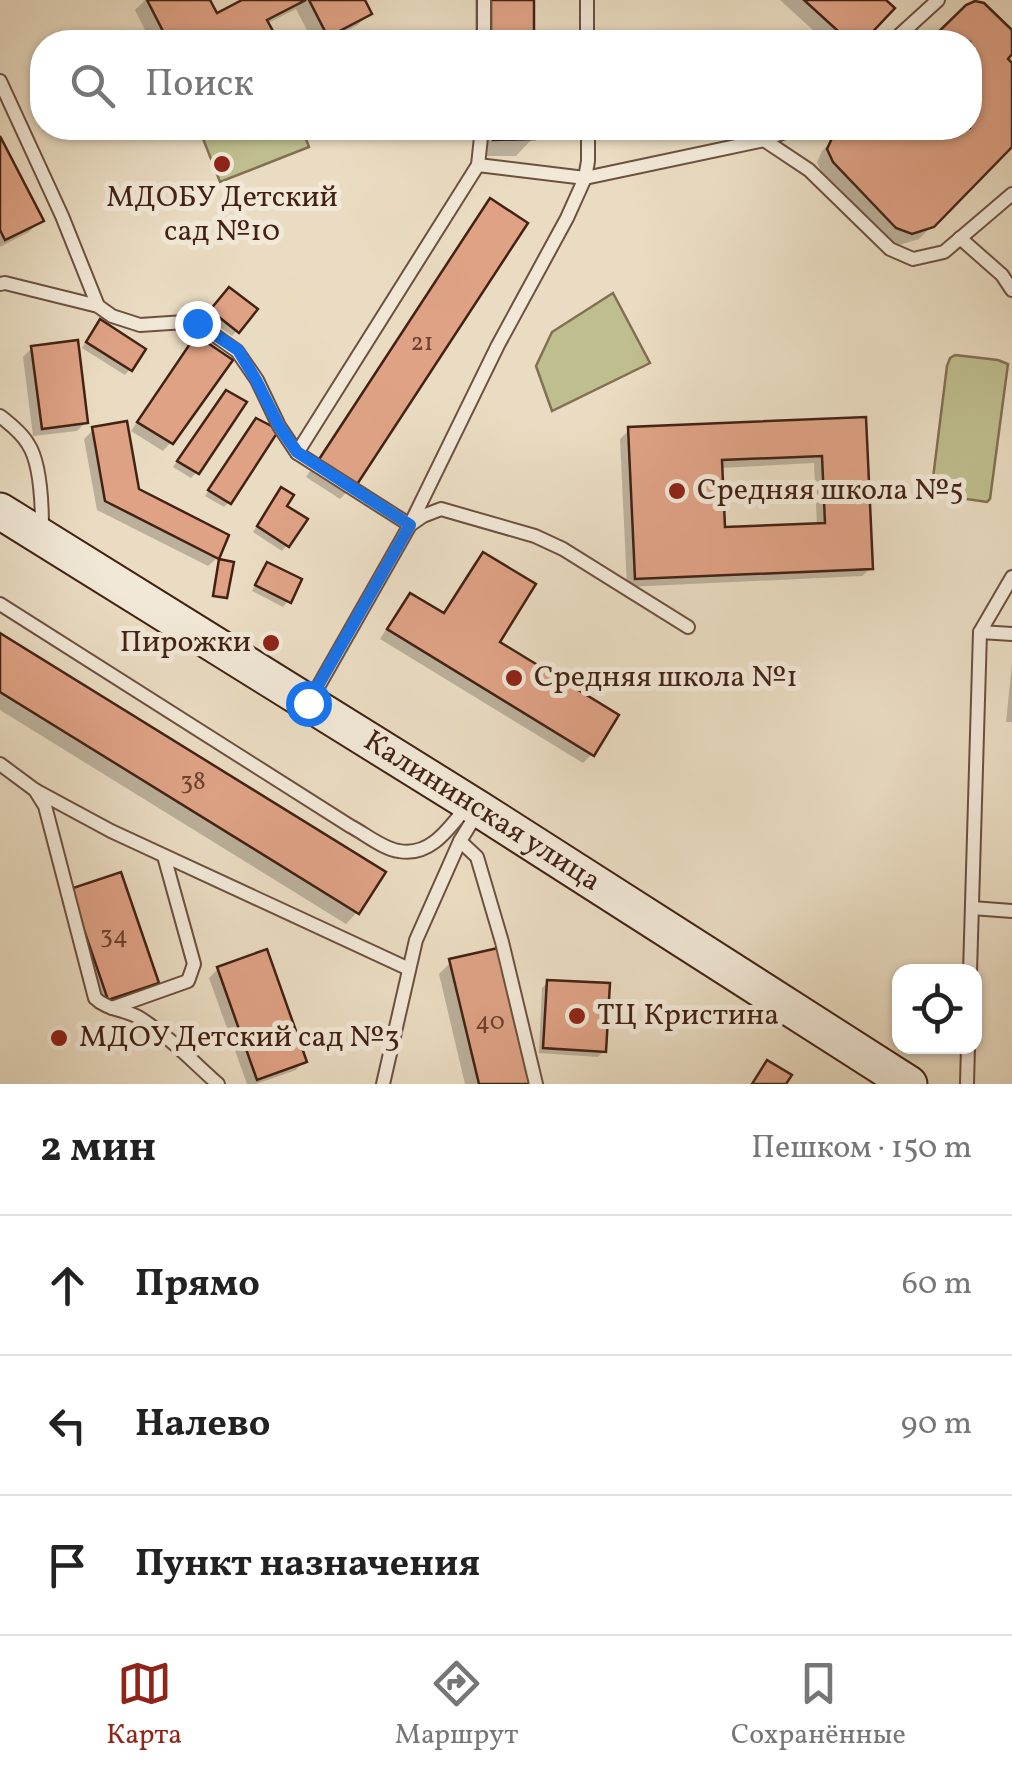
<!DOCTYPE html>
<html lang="ru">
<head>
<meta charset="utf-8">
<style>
	body { margin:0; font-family:Vollkorn,serif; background:#f6f6f6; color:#222 }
	.controls { position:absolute; right:30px; bottom:30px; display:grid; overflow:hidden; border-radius:20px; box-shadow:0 2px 8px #0004 }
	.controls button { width:90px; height:90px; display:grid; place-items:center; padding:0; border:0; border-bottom:2px solid #e0e0e0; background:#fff; color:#222; font:50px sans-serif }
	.stop { position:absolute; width:30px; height:30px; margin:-22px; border:8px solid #1a73e8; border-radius:50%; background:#fff }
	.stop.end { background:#1a73e8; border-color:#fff; box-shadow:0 2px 10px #0008 }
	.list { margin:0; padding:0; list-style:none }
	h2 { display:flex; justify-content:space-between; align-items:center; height:130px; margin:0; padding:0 40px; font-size:42px }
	h2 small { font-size:32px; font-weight:400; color:#767676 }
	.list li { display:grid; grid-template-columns:65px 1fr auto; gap:30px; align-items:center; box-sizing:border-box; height:140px; padding:0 40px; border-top:2px solid #e0e0e0 }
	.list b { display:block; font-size:38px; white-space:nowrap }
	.list em { font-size:32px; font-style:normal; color:#767676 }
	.icon { flex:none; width:55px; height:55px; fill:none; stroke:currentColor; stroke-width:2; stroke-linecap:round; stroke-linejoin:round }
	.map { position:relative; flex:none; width:1012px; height:1084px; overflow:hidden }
	.search { position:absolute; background:#fff; box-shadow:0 2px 8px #0004; left:30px; right:30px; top:30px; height:110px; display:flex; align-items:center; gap:25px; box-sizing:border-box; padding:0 35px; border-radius:40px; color:#767676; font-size:38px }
	.sheet { height:550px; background:#fff }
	nav { display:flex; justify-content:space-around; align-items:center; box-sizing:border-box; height:140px; border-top:2px solid #e0e0e0; background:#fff; font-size:28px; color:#767676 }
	nav a { display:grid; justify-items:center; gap:5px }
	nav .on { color:#8f2418 }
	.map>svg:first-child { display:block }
	.green { fill:#bfbe8e; stroke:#817051; stroke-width:2.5 }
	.shadow { fill:#0003; fill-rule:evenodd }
	.building { fill:#dfa285; stroke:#432214; stroke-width:2.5; fill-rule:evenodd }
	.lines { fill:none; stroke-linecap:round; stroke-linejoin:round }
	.lane-casing { stroke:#6d5040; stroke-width:16 }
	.secondary-casing { stroke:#432214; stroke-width:39 }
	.lane { stroke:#f1e8d7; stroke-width:12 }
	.secondary { stroke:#f1e8d7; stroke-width:35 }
	.route { stroke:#1a73e8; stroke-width:12 }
	.poi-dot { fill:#8f2418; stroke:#f1e8d7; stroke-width:4 }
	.labels { text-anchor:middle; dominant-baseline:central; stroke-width:10; stroke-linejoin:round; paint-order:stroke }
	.number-label { font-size:25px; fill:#6a4230 }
	.poi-label { font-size:30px; fill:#432214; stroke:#f1e8d7; text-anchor:start }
	.street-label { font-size:30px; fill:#432214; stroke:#f1e8d7 }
</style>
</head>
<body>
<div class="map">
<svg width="1012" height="1084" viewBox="0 0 1012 1084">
	<rect width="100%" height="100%" fill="#eadcc2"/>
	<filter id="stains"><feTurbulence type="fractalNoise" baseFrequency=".002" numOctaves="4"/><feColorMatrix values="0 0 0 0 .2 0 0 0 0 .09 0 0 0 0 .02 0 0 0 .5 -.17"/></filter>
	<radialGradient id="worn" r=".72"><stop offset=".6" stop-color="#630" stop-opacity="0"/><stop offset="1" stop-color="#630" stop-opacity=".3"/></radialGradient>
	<g class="green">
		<polygon points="225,128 302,128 309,147 220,182 202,136"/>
		<polygon points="613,293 650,363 552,411 536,366 552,332"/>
		<polygon points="955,355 998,360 1008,364 990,499 987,502 931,494 947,366 950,358"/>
	</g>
	<g class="shadow">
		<polygon points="145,0 207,0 215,16 247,0 363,0 369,13 358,25 323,42 313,42 296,9 266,24 276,42 151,42 135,10"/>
		<polygon points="475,0 531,0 532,42 475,42"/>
		<polygon points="780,0 882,0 891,9 860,42 826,42"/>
		<polygon points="968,7 1012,34 1012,50 1004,59 1012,66 1012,143 919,239 899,245 884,239 822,174 817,162 822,151 845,128 970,128 970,42 932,42"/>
		<polygon points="476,128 533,128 533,138 516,156 476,156"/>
		<polygon points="0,141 41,220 29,232 0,247"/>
		<polygon points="490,201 352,487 340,499 306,477 479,213"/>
		<polygon points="224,295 237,331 232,336 207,317"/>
		<polygon points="95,328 130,369 125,375 82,348"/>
		<polygon points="196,338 171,442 163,451 131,431 187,347"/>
		<polygon points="32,348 86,422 77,431 33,436 23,357"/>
		<polygon points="220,398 197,472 191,478 173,467"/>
		<path d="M863 419 871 568 862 576 627 587 620 439 629 430ZM814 463 817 525 723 529 720 468Z"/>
		<polygon points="251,426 229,502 224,507 205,496"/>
		<polygon points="93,430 137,491 217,558 208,566 97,510 84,439"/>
		<polygon points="276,496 284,507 287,545 282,551 253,532"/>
		<polygon points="483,555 497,642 592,754 583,763 380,639 402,604 410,596 442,615 474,563"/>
		<polygon points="268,565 288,601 283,607 252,591 262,570"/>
		<polygon points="0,636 357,912 346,924 0,710"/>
		<polygon points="1012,664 1012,722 1006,722"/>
		<polygon points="71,891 156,982 147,991 99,1007 62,900"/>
		<polygon points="451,962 528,1084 465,1084 439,974"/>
		<polygon points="218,969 304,1061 296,1070 256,1084 247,1084 209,978"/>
		<polygon points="548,982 604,1051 598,1057 539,1053 542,988"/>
	</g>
	<g class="building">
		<polygon points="147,0 210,0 217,13 242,0 306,0 267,20 279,42 161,42 167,39"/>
		<polygon points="309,0 365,0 372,14 328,37"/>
		<rect x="491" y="0" width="43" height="42"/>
		<polygon points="804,0 886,0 895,8 863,42 850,42"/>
		<polygon points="975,1 984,3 1012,30 1012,54 1008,59 1012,63 1012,147 934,227 912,234 896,228 833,162 827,149 833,136 842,128 970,128 970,42 928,42 966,5"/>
		<polygon points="492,128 535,128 535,139 493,140"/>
		<polygon points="0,136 44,221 5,240 0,230"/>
		<polygon points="490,198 528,223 354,489 316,464"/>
		<polygon points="229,287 258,309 239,333 210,310"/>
		<polygon points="100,319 146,349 132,371 86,342"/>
		<polygon points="196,335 233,360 173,444 137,422"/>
		<polygon points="78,340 88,423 42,429 31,346"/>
		<polygon points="226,390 247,402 199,474 177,461"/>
		<path d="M866 417 873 569 635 579 628 427ZM822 456 825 523 725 527 722 460Z"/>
		<polygon points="256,418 279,430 231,504 208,490"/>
		<polygon points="127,421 139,489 229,535 219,559 105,501 92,427"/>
		<polygon points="281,487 294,495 287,506 308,519 289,547 257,526"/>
		<polygon points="483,552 536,584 500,642 619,715 594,756 387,629 410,593 444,613"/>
		<polygon points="219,559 234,562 227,598 213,596"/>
		<polygon points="267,562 302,579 291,603 255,585"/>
		<polygon points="0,633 386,872 359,914 0,692"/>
		<polygon points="121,872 159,983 108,1000 70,889"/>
		<polygon points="498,948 530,1084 479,1084 449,959"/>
		<polygon points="267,949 307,1062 257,1080 217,967"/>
		<polygon points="547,980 610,983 606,1052 543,1048"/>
		<polygon points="767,1060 792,1075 786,1084 752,1084"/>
	</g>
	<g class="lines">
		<defs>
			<g id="lane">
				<polyline points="587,0 587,42"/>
				<polyline points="484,42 484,0"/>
				<polyline points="892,42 938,0"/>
				<polyline points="0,81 62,216 98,306"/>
				<polyline points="764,140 809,170 890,249 913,259 944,252 1012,194"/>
				<polyline points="478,165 585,178 764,140 795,128"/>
				<polyline points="960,238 1002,275 1012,290"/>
				<polyline points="0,284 5,283 98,306 112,316 140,325 185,322 197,323 237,351 257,380 279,426 297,453 410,525 423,516 441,509 535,536 563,549 688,627"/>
				<path d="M0 416C9 423 22 433 28 444 41 463 42 506 42 529"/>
				<polyline points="297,453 478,165 482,128"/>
				<path d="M0 604 350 826C364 833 383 849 399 851 431 857 450 827 468 805"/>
				<polyline points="980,632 1012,634"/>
				<polyline points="310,701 410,525 498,345 567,218 585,178 588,161 588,128"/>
				<path d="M0 764 35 790 45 806 95 998C107 1010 124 1009 138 1017 168 1035 193 1062 218 1084"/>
				<polyline points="35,790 111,831 409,969"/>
				<polyline points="460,841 477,857 502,942 536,1084"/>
				<polyline points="972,908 1012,911"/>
				<polyline points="970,972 980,632 1012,577"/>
				<polyline points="112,1008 188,981 194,964 164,856"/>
				<polyline points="383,1084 416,940 460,841 479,810"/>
				<polyline points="967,1084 968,1046"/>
			</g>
			<g id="secondary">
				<path id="s1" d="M0 511 479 809 909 1084"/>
			</g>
		</defs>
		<use href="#lane" class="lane-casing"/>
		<use href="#secondary" class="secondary-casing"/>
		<use href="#lane" class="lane"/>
		<use href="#secondary" class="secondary"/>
	</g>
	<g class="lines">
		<polyline class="route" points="197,323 238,350 256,380 279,426 297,452 410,525 308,703"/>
	</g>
	<g class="poi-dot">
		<circle cx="222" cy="164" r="10"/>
		<circle cx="677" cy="491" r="10"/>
		<circle cx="271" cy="643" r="10"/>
		<circle cx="514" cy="678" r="10"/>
		<circle cx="577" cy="1016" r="10"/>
		<circle cx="59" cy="1038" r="10"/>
	</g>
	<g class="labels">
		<g class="number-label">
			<text x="422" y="343">21</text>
			<text x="193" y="782">38</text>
			<text x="114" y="936">34</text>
			<text x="490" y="1022">40</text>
		</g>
		<g class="poi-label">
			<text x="222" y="198" text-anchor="middle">МДОБУ Детский<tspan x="222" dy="34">сад №10</tspan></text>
			<text x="697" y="491">Средняя школа №5</text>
			<text x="251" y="643" text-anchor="end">Пирожки</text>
			<text x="534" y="678">Средняя школа №1</text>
			<text x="597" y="1016">ТЦ Кристина</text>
			<text x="79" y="1038">МДОУ Детский сад №3</text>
		</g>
		<g class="street-label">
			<text stroke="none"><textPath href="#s1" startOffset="568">Калининская улица</textPath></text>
		</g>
	</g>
	<rect width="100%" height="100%" filter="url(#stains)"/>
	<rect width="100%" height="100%" fill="url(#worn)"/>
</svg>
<div class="controls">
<button><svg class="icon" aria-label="locate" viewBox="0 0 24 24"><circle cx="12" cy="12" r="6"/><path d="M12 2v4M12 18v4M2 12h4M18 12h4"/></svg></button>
</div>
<div class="stop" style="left:308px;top:703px"></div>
<div class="stop end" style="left:197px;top:323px"></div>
<div class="search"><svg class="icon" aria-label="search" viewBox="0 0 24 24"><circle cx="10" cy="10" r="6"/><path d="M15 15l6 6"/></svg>Поиск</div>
</div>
<section class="sheet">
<h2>2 мин<small>Пешком · 150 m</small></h2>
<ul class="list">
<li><svg class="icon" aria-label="ahead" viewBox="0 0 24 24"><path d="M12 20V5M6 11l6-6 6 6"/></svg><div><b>Прямо</b></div><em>60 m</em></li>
<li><svg class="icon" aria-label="left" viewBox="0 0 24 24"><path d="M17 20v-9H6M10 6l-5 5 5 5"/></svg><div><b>Налево</b></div><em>90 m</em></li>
<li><svg class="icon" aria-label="arrive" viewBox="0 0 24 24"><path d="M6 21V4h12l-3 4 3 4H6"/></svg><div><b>Пункт назначения</b></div></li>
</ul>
</section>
<nav>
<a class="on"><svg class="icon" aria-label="map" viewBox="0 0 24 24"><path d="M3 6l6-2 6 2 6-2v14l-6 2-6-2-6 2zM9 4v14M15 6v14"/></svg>Карта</a>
<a><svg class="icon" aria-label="directions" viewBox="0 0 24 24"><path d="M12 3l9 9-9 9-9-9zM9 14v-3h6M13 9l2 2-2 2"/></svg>Маршрут</a>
<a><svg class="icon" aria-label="saved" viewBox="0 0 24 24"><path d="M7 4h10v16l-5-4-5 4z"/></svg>Сохранённые</a>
</nav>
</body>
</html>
